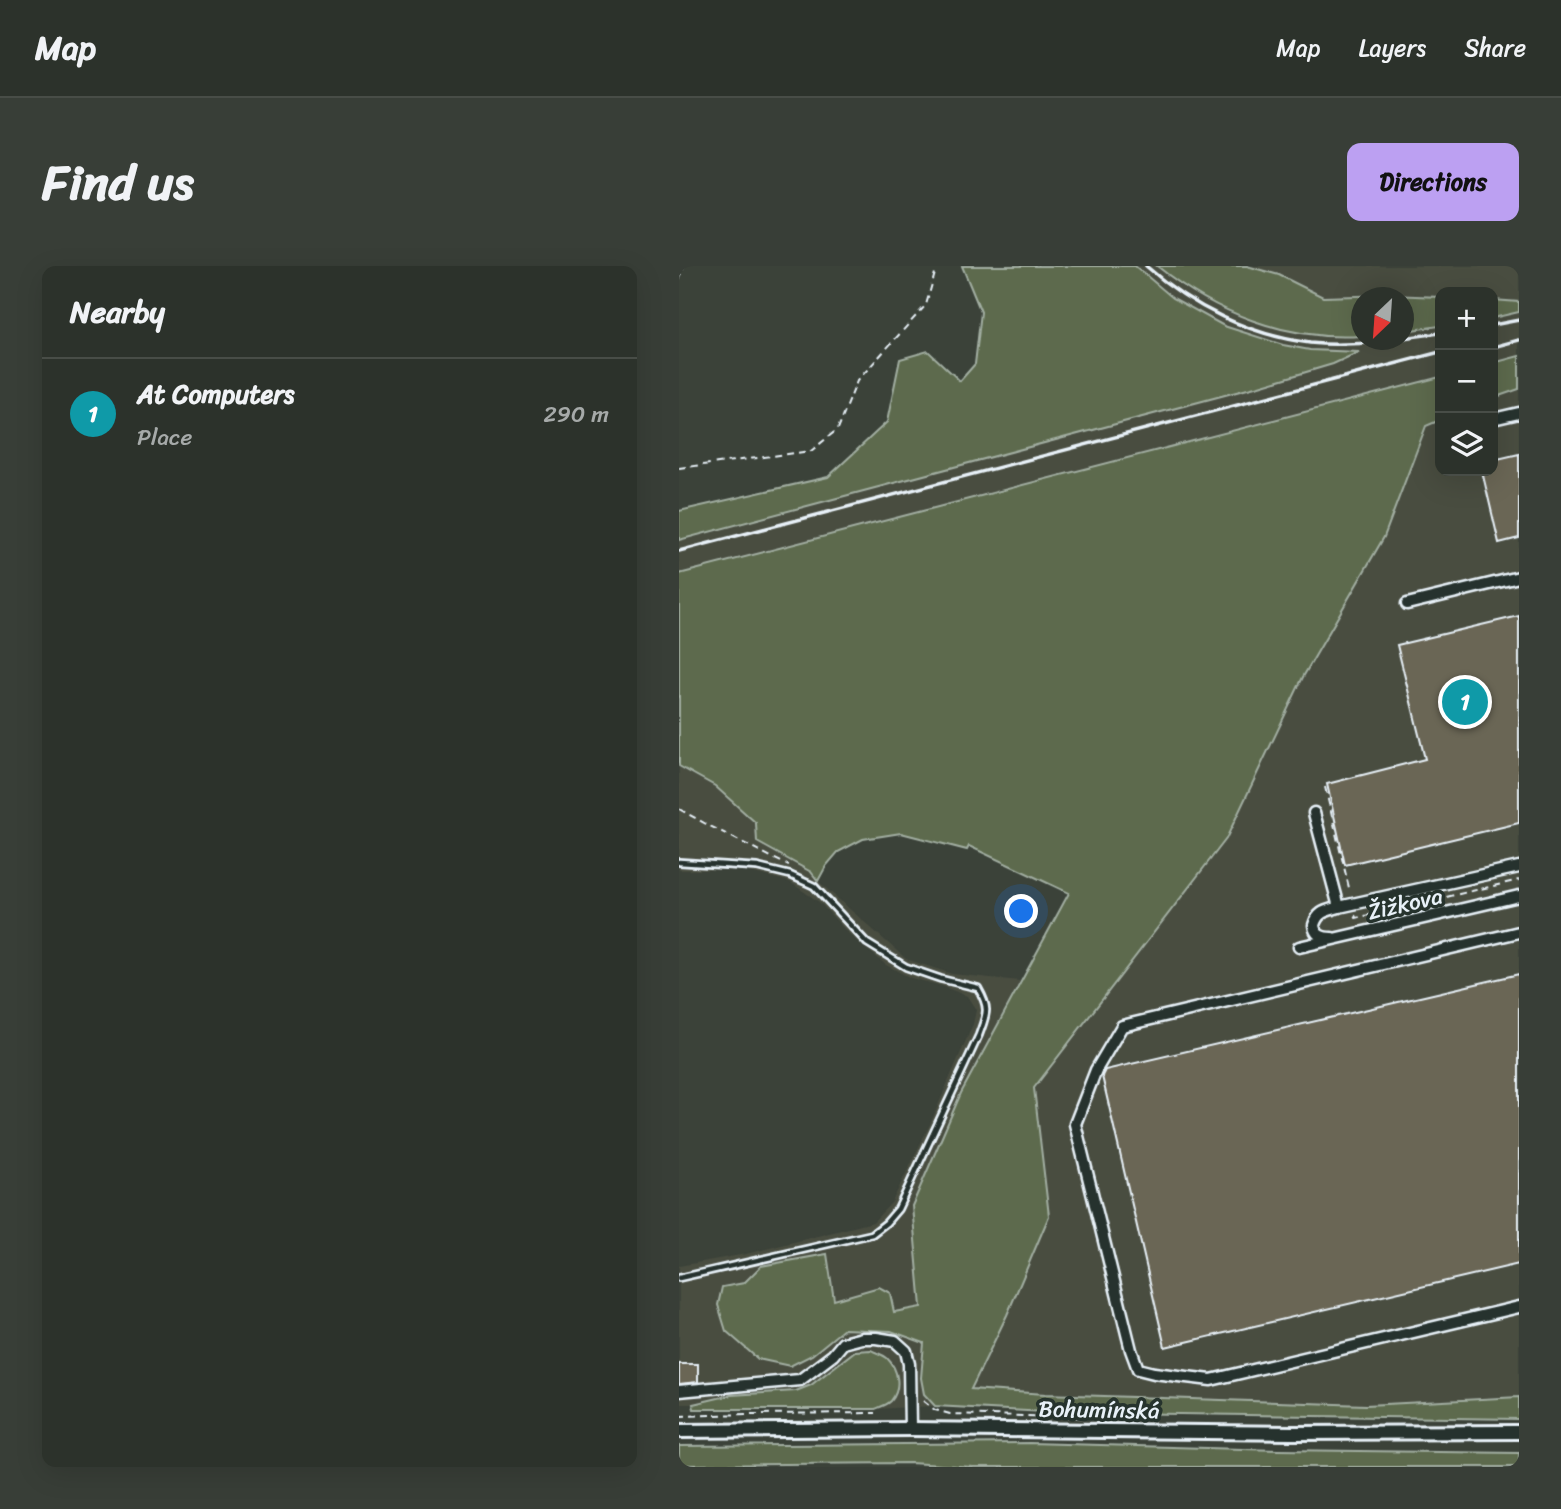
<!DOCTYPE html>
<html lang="en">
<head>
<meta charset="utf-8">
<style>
	body { margin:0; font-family:Sriracha,sans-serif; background:#383e37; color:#f1f3f6 }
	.controls { position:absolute; right:21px; top:21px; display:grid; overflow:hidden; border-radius:14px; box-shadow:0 7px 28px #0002 }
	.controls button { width:63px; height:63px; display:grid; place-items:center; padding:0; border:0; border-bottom:2px solid #484d47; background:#2c322b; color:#f1f3f6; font:35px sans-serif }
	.compass { position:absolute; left:672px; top:21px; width:63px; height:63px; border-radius:50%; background:#2c322b; box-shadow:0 7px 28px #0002; rotate:205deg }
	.you { position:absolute; left:343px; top:646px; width:24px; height:24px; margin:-18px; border:5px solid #fff; border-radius:50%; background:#1a73e8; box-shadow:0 0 0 10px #1a73e833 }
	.badge { display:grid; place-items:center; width:46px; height:46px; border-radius:50%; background:#bca0f2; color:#fff; font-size:23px; font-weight:700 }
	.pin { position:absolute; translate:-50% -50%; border:4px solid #fff; box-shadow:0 2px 7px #0006 }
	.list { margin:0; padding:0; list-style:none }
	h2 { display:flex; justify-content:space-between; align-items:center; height:91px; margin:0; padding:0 28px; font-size:30px }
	h2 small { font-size:23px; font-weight:400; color:#a6aaa9 }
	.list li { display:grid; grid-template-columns:46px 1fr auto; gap:21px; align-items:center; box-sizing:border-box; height:112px; padding:0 28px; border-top:2px solid #484d47 }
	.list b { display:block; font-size:26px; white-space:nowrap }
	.list p { margin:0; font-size:23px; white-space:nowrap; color:#a6aaa9 }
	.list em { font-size:23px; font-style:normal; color:#a6aaa9 }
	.icon { flex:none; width:38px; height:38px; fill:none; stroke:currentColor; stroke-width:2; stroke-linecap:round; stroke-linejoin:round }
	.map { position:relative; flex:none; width:840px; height:1201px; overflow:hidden; border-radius:14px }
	header { display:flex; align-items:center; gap:42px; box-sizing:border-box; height:98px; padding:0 35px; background:#2c322b; border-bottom:2px solid #484d47 }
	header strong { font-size:33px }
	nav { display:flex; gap:38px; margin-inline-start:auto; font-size:24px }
	.intro { display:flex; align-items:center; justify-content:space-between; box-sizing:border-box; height:168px; padding:0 42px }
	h1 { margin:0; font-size:49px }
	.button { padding:18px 32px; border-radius:14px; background:#bca0f2; color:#111; font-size:24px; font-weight:700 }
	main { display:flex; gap:42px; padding:0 42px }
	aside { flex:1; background:#2c322b; border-radius:14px; box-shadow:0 7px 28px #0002 }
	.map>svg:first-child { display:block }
	.built { fill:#494d41 }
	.green { fill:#5d6b4d; stroke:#a2aea2; stroke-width:2 }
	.building { fill:#6b6654; stroke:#e8f1f8; stroke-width:2 }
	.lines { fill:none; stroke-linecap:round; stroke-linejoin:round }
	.lane-casing { stroke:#e8f1f8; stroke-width:10 }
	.street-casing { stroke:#e8f1f8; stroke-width:15 }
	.secondary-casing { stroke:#e8f1f8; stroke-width:18 }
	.path { stroke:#e8f1f8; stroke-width:2; stroke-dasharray:7 5; stroke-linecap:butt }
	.lane { stroke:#26332d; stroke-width:4.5 }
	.street { stroke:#26332d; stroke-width:10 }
	.secondary { stroke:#26332d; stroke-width:12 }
	.rail { stroke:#e8f1f8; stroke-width:3.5 }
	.labels { text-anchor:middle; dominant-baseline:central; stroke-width:7; stroke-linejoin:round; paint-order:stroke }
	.street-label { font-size:23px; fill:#e8f1f8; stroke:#26332d }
</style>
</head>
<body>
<header>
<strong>Map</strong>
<nav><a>Map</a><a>Layers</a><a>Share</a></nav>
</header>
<div class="intro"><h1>Find us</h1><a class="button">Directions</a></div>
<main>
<aside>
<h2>Nearby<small></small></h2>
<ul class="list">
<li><span class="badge" style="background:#0f9aa8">1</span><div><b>At Computers</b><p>Place</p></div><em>290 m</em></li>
</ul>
</aside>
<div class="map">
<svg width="840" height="1201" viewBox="0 0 840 1201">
	<rect width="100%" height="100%" fill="#3b4239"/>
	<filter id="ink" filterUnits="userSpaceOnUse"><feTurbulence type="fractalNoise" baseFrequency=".0143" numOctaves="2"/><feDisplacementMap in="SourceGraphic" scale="14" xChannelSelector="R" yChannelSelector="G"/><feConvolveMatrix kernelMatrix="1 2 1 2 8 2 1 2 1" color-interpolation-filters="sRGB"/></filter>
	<g filter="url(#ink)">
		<g class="built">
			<polygon points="456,0 478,0 503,20 551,47 607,64 633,69 682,70 682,74 724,74 725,65 761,60 761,111 0,308 0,274 580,120 677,86 631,84 604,79 545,60 494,32"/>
			<polygon points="568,0 840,0 840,36 814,34 814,26 761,26 761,31 711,29 644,31 600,9"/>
			<polygon points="840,46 840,90 814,97 814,52"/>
			<polygon points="840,123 840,1131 687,1139 292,1124 328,1049 370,950 355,822 547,573 624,411 705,271 747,160 761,154 761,205 814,205 814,132"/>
			<polygon points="0,500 36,520 77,557 78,576 132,606 139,615 227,693 273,708 341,715 282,827 233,940 242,1041 215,1046 211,1028 200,1021 154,1034 148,988 82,1000 65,1018 133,1089 165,1063 212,1065 245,1077 242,1112 245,1128 256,1140 196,1143 210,1137 161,1096 132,1119 117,1125 52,1129 14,1138 0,1138 0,1000 67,988 194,956 213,936 251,858 294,758 297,744 288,730 263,720 232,712 207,699 169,667 140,636 111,616 62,604 0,604"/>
		</g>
		<g class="green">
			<polygon points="283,0 456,0 494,32 545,60 604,79 631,84 680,86 654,98 580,120 0,274 0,245 149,211 208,156 221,93 249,85 281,115 296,98 302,46"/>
			<path d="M478 0H568L600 9 644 31 711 29 761 31V60L725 65 724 32H682V70C607 75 536 47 478 0Z"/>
			<polygon points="814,34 840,36 840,46 814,52"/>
			<polygon points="840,90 840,123 814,132 814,97"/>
			<polygon points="761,111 761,154 747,160 705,271 624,411 547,573 355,822 370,950 328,1049 292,1123 367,1128 687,1139 840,1131 840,1153 367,1146 256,1140 245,1128 242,1112 245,1077 212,1065 165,1063 133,1089 111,1100 79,1093 47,1065 39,1039 43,1021 65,1017 82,1000 148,988 155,1034 200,1021 211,1027 215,1046 242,1041 233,940 282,827 390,627 290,580 288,584 222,567 184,573 159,586 147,600 139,615 132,606 78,576 77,557 36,520 0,500 0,308"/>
			<path d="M192 1084C197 1087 203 1088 208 1092 219 1103 223 1122 212 1135 208 1139 201 1141 196 1143H15L14 1138 52 1129 117 1125 132 1119 176 1085Z"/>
			<polygon points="351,1177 599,1184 840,1187 840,1201 294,1201 231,1197 0,1199 0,1180"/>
		</g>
		<g class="building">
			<polygon points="840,188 840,272 820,277 803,205 814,205 814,194"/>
			<polygon points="840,350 840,557 666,599 648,518 746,493 718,379"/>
			<polygon points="840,708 840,998 486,1081 423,810 426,804"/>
			<polygon points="0,1098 19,1098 19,1116 0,1118"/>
		</g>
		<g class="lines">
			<defs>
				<path id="lane" d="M0 596 78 601 111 609 135 620 188 677 227 701 262 713 299 722C311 743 308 747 300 769L219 943 207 957 193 968 0 1012"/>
				<g id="street">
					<polyline points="814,153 840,147"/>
					<polyline points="728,338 840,311"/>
					<polyline points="635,547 660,641 840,601"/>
					<polyline points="840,666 443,760 417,804 396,858 452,1084 459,1103 475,1107 532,1114 840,1041"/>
					<path d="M653 672C643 672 636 669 635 659 639 645 648 645 660 641"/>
					<polyline points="620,681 840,630"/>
					<polyline points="0,1125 121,1114 154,1089 164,1077 183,1072 197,1072 216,1075 227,1085 230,1098 231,1163"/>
				</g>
				<polyline id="secondary" points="0,1165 231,1163 614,1167 840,1166"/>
			</defs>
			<use href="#lane" class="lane-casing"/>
			<use href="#street" class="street-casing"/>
			<use href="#secondary" class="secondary-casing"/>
			<g class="path">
				<polyline points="0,15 5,0"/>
				<polyline points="0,202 132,185 159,163 178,115 247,39 258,0"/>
				<polyline points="646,521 671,626"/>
				<polyline points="0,543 27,558 110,600"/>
				<polyline points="676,649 677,652 840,614"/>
				<polyline points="244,1135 256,1144 271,1148 457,1153"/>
				<polyline points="0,1150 69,1148 197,1147"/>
			</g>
			<use href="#lane" class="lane"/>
			<use href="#street" class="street"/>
			<use href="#secondary" class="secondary"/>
			<g class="rail">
				<path d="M467 0C513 41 570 69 631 77 660 80 688 77 717 74"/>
				<polyline points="814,59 840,54"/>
				<polyline points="724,72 761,67"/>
				<polyline points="814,81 840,74"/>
				<polyline points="0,285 761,86"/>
			</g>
		</g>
	</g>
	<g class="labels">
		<g class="street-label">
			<text transform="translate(726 638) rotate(-13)">Žižkova</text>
			<text transform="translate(420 1144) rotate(1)">Bohumínská</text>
		</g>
	</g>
</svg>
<div class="controls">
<button>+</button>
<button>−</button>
<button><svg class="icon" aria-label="layers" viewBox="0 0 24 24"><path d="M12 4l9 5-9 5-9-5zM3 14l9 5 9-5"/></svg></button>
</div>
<svg class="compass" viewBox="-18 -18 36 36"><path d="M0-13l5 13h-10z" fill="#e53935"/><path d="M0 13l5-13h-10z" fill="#a6aaa9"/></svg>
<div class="you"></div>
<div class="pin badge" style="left:786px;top:436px;background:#0f9aa8">1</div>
</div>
</main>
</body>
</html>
